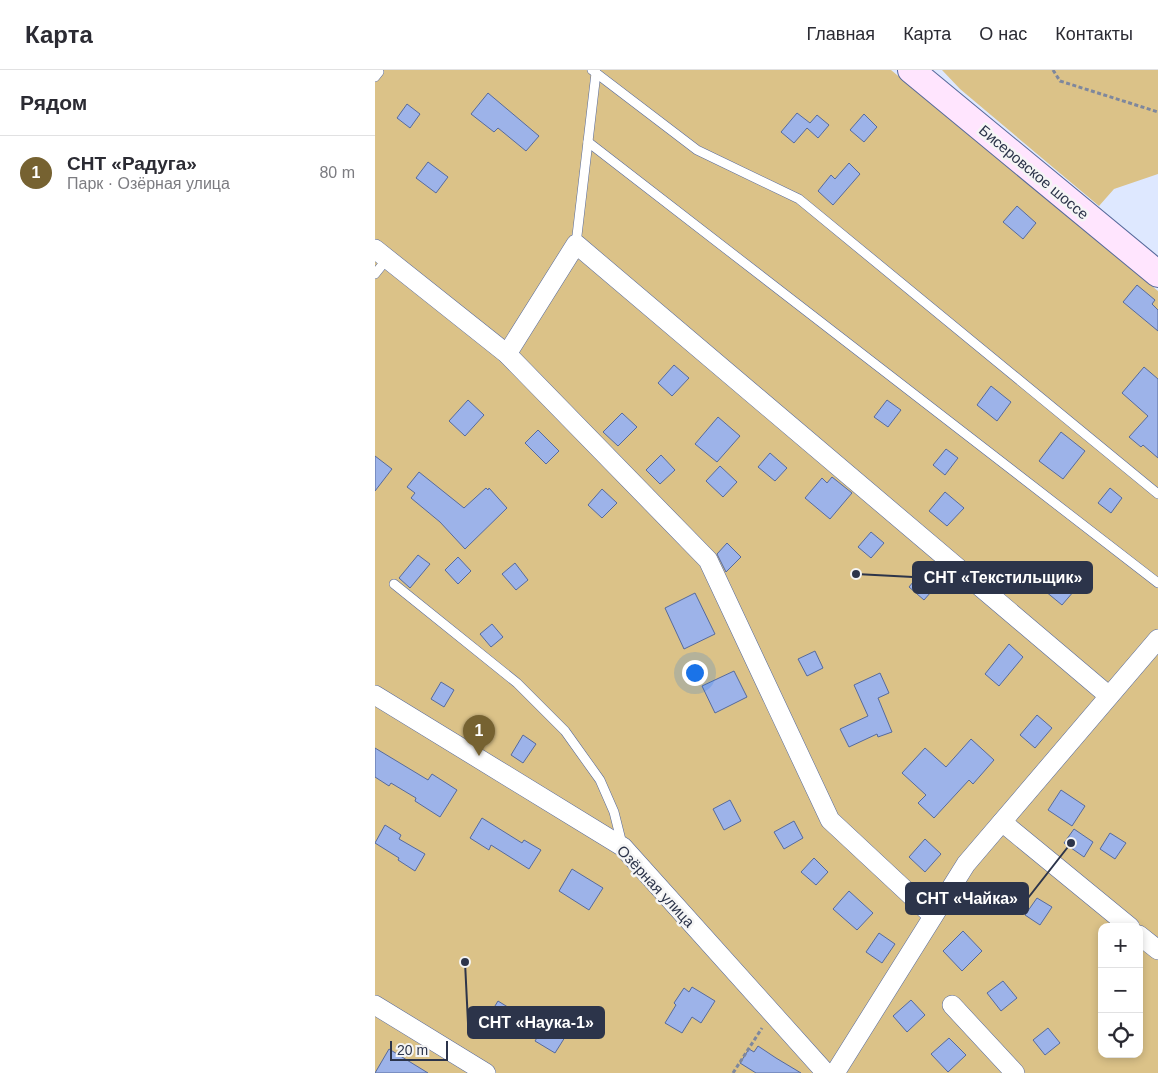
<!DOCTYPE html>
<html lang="ru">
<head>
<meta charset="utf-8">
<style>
	body { margin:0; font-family:Helvetica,sans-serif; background:#f2f2f3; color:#2b2b33 }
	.controls { position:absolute; right:15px; bottom:15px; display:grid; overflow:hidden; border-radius:10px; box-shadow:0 2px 8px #0003 }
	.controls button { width:45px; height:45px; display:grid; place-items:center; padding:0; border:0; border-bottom:1px solid #e1e1e2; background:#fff; color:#2b2b33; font:25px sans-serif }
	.scale { position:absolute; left:15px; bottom:12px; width:58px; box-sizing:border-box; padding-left:5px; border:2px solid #2c344a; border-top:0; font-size:14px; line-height:18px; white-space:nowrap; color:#2c344a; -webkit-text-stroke:4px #f5f5f5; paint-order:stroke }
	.you { position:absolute; left:319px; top:602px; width:18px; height:18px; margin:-12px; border:4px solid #fff; border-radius:50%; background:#1a73e8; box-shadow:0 0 0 8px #1a73e833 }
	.badge { display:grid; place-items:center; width:32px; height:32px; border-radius:50%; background:#766231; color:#fff; font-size:16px; font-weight:700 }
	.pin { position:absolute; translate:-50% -41px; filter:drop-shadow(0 1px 2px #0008) }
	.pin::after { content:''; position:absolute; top:26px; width:18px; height:15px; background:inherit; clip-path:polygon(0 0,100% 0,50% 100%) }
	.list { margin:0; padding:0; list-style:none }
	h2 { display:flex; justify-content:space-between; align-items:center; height:65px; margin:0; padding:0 20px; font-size:21px }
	h2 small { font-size:16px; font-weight:400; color:#7c7c81 }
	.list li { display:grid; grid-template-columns:32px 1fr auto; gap:15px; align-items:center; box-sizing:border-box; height:75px; padding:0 20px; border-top:1px solid #e1e1e2 }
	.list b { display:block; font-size:19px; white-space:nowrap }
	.list p { margin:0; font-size:16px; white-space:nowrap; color:#7c7c81 }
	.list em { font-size:16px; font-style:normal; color:#7c7c81 }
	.icon { flex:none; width:28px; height:28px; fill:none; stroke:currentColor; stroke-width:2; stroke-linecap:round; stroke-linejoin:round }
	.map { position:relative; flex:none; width:783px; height:1003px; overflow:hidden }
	header { display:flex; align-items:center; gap:30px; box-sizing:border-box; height:70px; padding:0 25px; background:#fff; border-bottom:1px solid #e1e1e2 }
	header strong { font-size:24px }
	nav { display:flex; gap:28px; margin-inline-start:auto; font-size:18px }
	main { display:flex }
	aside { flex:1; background:#fff }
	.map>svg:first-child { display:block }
	.green { fill:#dbc288; fill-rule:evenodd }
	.building { fill:#9db3e9; stroke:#566a9c }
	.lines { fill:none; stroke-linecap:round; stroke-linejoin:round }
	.service-casing { stroke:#56699b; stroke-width:10 }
	.minor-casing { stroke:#56699b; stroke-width:20 }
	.secondary-casing { stroke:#56699b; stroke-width:28 }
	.path { stroke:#7e879d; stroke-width:3; stroke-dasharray:4 2.5; stroke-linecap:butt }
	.service { stroke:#fff; stroke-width:9 }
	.minor { stroke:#fff; stroke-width:19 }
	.secondary { stroke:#ffe5fe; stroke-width:26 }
	.labels { text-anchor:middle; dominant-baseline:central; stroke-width:5; stroke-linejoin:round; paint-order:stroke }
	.street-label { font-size:15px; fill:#2c344a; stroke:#f5f5f5 }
	.leader { fill:none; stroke:#2c344a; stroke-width:2 }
	.callout-dot { fill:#2c344a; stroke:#f5f5f5; stroke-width:2 }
	.callout { fill:#2c344a; stroke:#2c344a; stroke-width:2 }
	.callout-label { font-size:16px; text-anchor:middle; font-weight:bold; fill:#fff }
</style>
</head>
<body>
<header>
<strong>Карта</strong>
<nav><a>Главная</a><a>Карта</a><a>О нас</a><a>Контакты</a></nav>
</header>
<main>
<aside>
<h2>Рядом<small></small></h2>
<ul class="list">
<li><span class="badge">1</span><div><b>СНТ «Радуга»</b><p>Парк · Озёрная улица</p></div><em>80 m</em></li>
</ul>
</aside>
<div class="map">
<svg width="783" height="1003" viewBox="0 0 783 1003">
	<rect width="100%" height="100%" fill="#dee8ff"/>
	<g class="green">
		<path d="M0 0H516L783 221V1003H0ZM727 857H764V984H727Z"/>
		<polygon points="567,0 783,0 783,104 739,119 724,136 585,19"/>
	</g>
	<g class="building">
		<polygon points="113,23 164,66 151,81 123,58 119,62 96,44"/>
		<polygon points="32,34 45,44 35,58 22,48"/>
		<polygon points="422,43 435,53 442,45 454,55 443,68 432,58 419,73 406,62"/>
		<polygon points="489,44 502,57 489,72 475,60"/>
		<polygon points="53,92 73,107 61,123 41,108"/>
		<polygon points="474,93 485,104 458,135 443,121 456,105 460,109"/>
		<polygon points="642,136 661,153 648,169 628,152"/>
		<polygon points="762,215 780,230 777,234 783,240 783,261 748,232"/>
		<polygon points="299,295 314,308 297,326 283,313"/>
		<polygon points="769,297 783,309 783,388 768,375 766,377 754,367 773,346 747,323"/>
		<polygon points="616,316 636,332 622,351 602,335"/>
		<polygon points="93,330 109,345 90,366 74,351"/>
		<polygon points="512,330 526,340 513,357 499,347"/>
		<polygon points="247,343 262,357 243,376 228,362"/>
		<polygon points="343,347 365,366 342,392 320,374"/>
		<polygon points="163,360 184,381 171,394 150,373"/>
		<polygon points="686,362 710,381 688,409 664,391"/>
		<polygon points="571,379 583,388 570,405 558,395"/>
		<polygon points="395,383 412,398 400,411 383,397"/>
		<polygon points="286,385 300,400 285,414 271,400"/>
		<polygon points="0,386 17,399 0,421"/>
		<polygon points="345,396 362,412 348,427 331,411"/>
		<polygon points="44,402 89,438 111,418 113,420 114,418 132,438 90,479 65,452 36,428 40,423 32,417"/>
		<polygon points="457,407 477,423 455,449 430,428 447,408 452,413"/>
		<polygon points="735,418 747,428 736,443 723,433"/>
		<polygon points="227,419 242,433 227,448 213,435"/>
		<polygon points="570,422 589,438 572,456 554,441"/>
		<polygon points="496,462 509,473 496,488 483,477"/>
		<polygon points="352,473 366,487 351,502 342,484"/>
		<polygon points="43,485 55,494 35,518 24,508"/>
		<polygon points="83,487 96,501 83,514 70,500"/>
		<polygon points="140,493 153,510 141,520 127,504"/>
		<polygon points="547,501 563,514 549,530 534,517"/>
		<polygon points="682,507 699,521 687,535 670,521"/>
		<polygon points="320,523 340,564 309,579 290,538"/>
		<polygon points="117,554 128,567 116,577 105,564"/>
		<polygon points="634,574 648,587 624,616 610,604"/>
		<polygon points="440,581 448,598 432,606 423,589"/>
		<polygon points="359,601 372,627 340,643 327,616"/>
		<polygon points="505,603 514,623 503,628 517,662 503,667 502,664 474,677 465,659 493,646 479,615"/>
		<polygon points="66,612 79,620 69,637 56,629"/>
		<polygon points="662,645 677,658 660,678 645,665"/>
		<polygon points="148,665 161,674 148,693 136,685"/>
		<polygon points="596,669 619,690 598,714 594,710 559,748 543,733 551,725 527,703 550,678 571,697"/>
		<polygon points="0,678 53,710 57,704 82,720 65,747 40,731 41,728 16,713 14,716 0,707"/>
		<polygon points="686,720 710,736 697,756 673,740"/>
		<polygon points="355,730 366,751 349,760 338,739"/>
		<polygon points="107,748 147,773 149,770 166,780 154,799 116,775 114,780 95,768"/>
		<polygon points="419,751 428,768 409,779 399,762"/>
		<polygon points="10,755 26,765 24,769 50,784 40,801 23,790 24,788 0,773"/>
		<polygon points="699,759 718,772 709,787 689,773"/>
		<polygon points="735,763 751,773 740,789 725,779"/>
		<polygon points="550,769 566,784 550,802 534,787"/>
		<polygon points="439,788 453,802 441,815 426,802"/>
		<polygon points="197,799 228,818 214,840 184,821"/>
		<polygon points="474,821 498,843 482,860 458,839"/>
		<polygon points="662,828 677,837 665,855 650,845"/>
		<polygon points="588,861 607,881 587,901 568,881"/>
		<polygon points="504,863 520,874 507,893 491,882"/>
		<polygon points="628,911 642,928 626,941 612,923"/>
		<polygon points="317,917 340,931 326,953 317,947 307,963 290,953 301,935 299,933 309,918 314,922"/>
		<polygon points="536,930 550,945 532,962 518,946"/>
		<polygon points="123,931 136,939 126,957 112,949"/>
		<polygon points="177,943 197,956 180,983 160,971"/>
		<polygon points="673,958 685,973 670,985 658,970"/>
		<polygon points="574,968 591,985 573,1002 556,984"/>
		<polygon points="383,976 401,988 426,1003 381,1003 365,993 374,979 379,982"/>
		<polygon points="14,979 53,1003 0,1003"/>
	</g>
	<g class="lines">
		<defs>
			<g id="service">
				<polyline points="221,3 322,80 424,129 783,424"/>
				<polyline points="0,7 4,2"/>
				<polyline points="213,72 783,513"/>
				<polyline points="201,174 221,3 217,0"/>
				<polyline points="0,204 12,189"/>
				<polyline points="19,514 142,613 190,661 225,710 239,742 247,774"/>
			</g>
			<g id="minor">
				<polyline points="0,179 132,284 333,490 455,750 558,846"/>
				<polyline points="132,284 201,174 734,626"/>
				<polyline points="0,625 248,777 451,1003"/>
				<polyline points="627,752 755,857"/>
				<polyline points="764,865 783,880"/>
				<polyline points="0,935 111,1003"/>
				<polyline points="577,935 640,1003"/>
				<polyline points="460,1003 591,794 783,569"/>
			</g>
			<polyline id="secondary" points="536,0 783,204"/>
		</defs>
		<use href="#service" class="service-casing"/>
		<use href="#minor" class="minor-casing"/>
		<use href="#secondary" class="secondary-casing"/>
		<g class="path">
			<polyline points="678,0 685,11 783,42"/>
			<polyline points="358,1003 387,958"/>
		</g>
		<use href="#service" class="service"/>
		<use href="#minor" class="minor"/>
		<use href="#secondary" class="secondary"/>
	</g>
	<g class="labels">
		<g class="street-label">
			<text transform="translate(659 102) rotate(40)">Бисеровское шоссе</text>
			<text transform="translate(281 816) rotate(47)">Озёрная улица</text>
		</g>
	</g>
	<path class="leader" d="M481 504L538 507M696 773L653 828M90 892L93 953"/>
	<g class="callout-dot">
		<circle cx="481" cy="504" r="5"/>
		<circle cx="696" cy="773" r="5"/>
		<circle cx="90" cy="892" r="5"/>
	</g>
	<g class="callout">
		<rect x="538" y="492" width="179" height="31" rx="5"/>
		<rect x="531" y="813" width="122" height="31" rx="5"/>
		<rect x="93" y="937" width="136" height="31" rx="5"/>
	</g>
	<g class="callout-label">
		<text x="628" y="513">СНТ «Текстильщик»</text>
		<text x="592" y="834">СНТ «Чайка»</text>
		<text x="161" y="958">СНТ «Наука-1»</text>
	</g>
</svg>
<div class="controls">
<button>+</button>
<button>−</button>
<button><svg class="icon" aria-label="locate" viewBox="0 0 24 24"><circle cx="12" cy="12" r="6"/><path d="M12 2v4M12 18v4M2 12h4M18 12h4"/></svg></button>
</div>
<div class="scale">20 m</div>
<div class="you"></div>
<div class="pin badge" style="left:104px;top:686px">1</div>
</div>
</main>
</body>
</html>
